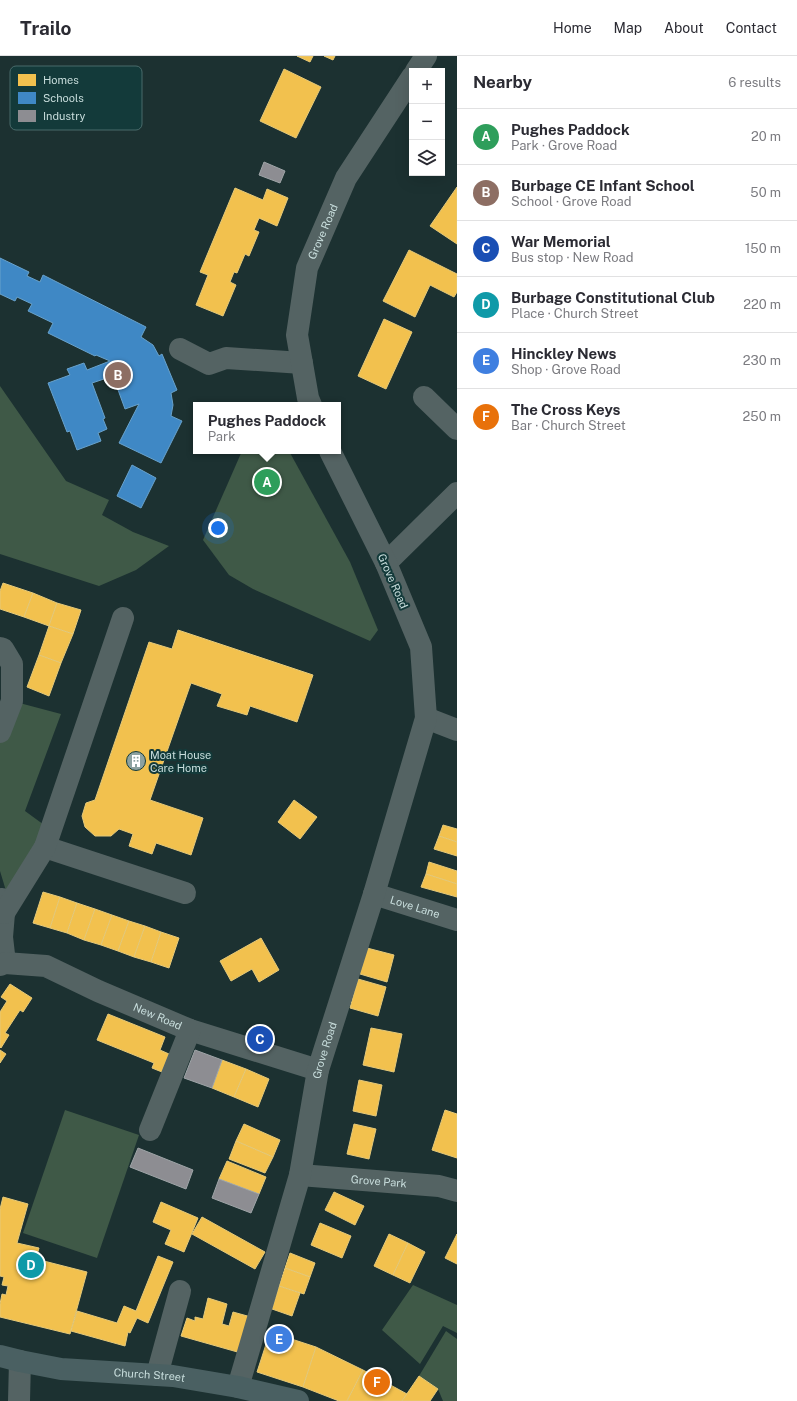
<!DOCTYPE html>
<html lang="en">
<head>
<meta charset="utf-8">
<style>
	body { margin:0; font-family:"Public Sans",sans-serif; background:#f7f7f7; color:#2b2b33 }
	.controls { position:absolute; right:12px; top:12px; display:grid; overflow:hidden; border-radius:0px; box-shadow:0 4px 16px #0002 }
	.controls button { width:36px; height:36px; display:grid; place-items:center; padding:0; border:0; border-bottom:1px solid #e1e1e2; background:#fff; color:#2b2b33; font:20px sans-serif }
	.you { position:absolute; left:218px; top:472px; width:14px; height:14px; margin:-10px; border:3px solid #fff; border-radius:50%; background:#1a73e8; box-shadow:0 0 0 6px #1a73e833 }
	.badge { display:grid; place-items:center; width:26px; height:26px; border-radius:50%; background:#0f766e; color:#fff; font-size:13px; font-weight:700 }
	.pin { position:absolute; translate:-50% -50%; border:2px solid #fff; box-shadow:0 1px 4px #0006 }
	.popup { position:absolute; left:193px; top:346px; width:148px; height:52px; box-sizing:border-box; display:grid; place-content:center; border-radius:0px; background:#fff; filter:drop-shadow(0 1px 3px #0005); font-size:13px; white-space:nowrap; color:#7c7c81 }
	.popup b { font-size:15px; color:#2b2b33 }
	.popup::after { content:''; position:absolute; left:50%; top:100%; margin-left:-8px; border:8px solid transparent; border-top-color:#fff }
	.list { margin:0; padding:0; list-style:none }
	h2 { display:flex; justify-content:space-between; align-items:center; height:52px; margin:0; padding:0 16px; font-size:17px }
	h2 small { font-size:13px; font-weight:400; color:#7c7c81 }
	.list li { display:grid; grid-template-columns:26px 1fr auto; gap:12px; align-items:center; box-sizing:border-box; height:56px; padding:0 16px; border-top:1px solid #e1e1e2 }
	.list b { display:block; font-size:15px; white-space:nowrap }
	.list p { margin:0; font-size:13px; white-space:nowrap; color:#7c7c81 }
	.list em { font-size:13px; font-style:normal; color:#7c7c81 }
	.icon { flex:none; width:22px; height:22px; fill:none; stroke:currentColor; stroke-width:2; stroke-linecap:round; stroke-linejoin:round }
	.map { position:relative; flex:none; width:457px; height:1345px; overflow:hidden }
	header { display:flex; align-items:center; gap:24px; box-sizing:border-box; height:56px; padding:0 20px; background:#fff; border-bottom:1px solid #e1e1e2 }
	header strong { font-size:19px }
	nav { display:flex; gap:22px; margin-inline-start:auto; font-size:14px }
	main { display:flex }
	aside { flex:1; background:#fff }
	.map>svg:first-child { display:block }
	.green { fill:#3f5947 }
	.homes { fill:#f2c14e; stroke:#e5c979 }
	.schools { fill:#3f88c5; stroke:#68a2cc }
	.industry { fill:#8d8d92; stroke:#9fa5a8 }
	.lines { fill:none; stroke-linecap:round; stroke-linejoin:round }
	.minor { stroke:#546363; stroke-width:22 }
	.major { stroke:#4a6062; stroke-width:22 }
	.labels { text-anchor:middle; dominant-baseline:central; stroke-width:4; stroke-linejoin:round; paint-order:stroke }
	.street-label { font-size:11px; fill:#c8dddc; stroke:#133a3a }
	.poi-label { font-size:11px; fill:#c8dddc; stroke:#133a3a; text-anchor:start }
	.key { fill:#133a3a; stroke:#496b6b; stroke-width:1 }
	.key-label { font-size:11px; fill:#c8dddc }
</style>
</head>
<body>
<header>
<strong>Trailo</strong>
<nav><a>Home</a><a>Map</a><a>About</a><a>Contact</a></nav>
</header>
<main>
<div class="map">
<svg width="457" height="1345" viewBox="0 0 457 1345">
	<rect width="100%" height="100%" fill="#1c3131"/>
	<g class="green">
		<polygon points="0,330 66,425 109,444 102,459 133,476 169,490 136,514 99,530 0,498"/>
		<polygon points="242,395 289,395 350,506 378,574 370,585 253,533 229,519 203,484"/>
		<polygon points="12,645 61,658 25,755 51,774 10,848 0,815 0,684"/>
		<polygon points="65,1054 139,1079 97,1202 23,1177"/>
		<polygon points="413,1229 457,1249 457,1277 443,1270 420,1308 382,1274"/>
		<polygon points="446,1275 457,1283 457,1345 443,1345 438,1333 419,1320"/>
	</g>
	<g class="homes">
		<polygon points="297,0 313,0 310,6"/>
		<polygon points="324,0 335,0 333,4"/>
		<polygon points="284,13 321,31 296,82 260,65"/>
		<polygon points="457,131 457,188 430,170"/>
		<polygon points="235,132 263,144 267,133 288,142 277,170 259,162 254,174 259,176 249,200 245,198 237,217 234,216 230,226 236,229 223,260 196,249 208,219 200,216"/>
		<polygon points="409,194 457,218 457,236 454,241 430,229 415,261 383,245"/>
		<polygon points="384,263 412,276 386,333 358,320"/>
		<polygon points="3,527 33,537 24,561 0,553 0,535"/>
		<polygon points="33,537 57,547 49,570 24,561"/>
		<polygon points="57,547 81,554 73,578 49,570"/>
		<polygon points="49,570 73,578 61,607 39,599"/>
		<polygon points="178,574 313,619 297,666 250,650 247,659 217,650 222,638 191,627 150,744 203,762 191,799 156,787 152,798 129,790 133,778 119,773 111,780 95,780 85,771 82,760 86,747 95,744 149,586 172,593"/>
		<polygon points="39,599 61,607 49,640 27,631"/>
		<polygon points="294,744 317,761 300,783 278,766"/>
		<polygon points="443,769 457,773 457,786 439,780"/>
		<polygon points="439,780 457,786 457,800 434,793"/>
		<polygon points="429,806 457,815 457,828 426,818"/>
		<polygon points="426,818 457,828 457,841 421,831"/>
		<polygon points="43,836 60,841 50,872 33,867"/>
		<polygon points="60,841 77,847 67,877 50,872"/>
		<polygon points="77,847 95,853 84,884 67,877"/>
		<polygon points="95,853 112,859 101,889 84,884"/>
		<polygon points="112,859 129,865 118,895 101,889"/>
		<polygon points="129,865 145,870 134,901 118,895"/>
		<polygon points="145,870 161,876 151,906 134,901"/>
		<polygon points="161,876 179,882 169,912 151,906"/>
		<polygon points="261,882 279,914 259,926 252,913 231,925 220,905"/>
		<polygon points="367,892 394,899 387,926 360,918"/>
		<polygon points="358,923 386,931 378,960 350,952"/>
		<polygon points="10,928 32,942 23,956 20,954 5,977 9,979 1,992 0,991 0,956 7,945 1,941"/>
		<polygon points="108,958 165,981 160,994 169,998 162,1016 152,1012 154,1007 97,984"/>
		<polygon points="371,972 402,978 394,1016 363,1009"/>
		<polygon points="0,994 6,998 0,1007"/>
		<polygon points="222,1004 246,1013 234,1041 212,1032"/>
		<polygon points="246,1013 269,1023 258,1051 234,1041"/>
		<polygon points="359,1024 382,1029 376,1060 353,1055"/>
		<polygon points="445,1054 457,1058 457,1102 432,1094"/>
		<polygon points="244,1068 280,1084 273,1101 236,1085"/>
		<polygon points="354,1068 376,1073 369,1103 347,1098"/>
		<polygon points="236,1085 273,1101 265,1117 229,1103"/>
		<polygon points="227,1105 266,1121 259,1138 219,1123"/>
		<polygon points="334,1136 364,1150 355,1169 325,1154"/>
		<polygon points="3,1141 28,1148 17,1187 39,1192 36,1203 87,1216 70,1278 0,1261 0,1248 2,1238 6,1239 8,1230 2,1229 4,1221 0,1220 0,1153"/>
		<polygon points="161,1146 198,1162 184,1196 165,1188 171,1174 153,1166"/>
		<polygon points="202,1161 265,1196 255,1213 192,1178"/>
		<polygon points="320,1167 351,1180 342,1202 311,1189"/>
		<polygon points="389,1178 408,1187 393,1219 374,1210"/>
		<polygon points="457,1178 457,1208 445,1202"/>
		<polygon points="408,1187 425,1196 410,1227 393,1219"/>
		<polygon points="290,1197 315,1207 310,1221 285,1212"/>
		<polygon points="158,1200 173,1206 148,1267 137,1262 130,1277 128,1276 125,1290 71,1275 77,1255 117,1267 124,1250 136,1255"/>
		<polygon points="285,1212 310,1221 304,1238 279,1230"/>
		<polygon points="279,1230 300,1237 292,1260 272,1253"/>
		<polygon points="208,1242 227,1248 222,1268 229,1270 233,1256 251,1261 241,1297 181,1280 187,1262 195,1265 195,1261 203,1263"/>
		<polygon points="270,1276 316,1291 303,1331 257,1316"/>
		<polygon points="316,1291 363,1314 347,1345 339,1345 303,1331"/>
		<polygon points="363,1314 407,1338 402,1345 347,1345"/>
		<polygon points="419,1320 438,1333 430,1345 402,1345"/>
	</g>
	<g class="schools">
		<polygon points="0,202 29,216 27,220 40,226 43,219 146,271 141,281 153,289 159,300 162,298 177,334 171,337 173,349 171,360 182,365 161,407 119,387 139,348 125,353 113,320 92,327 105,362 103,363 107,373 98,377 101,385 77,394 70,375 67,376 48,327 70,319 67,313 84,307 87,314 110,305 96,299 95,300 48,277 53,267 28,255 32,248 17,241 15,245 0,238"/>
		<polygon points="132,409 156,422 141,452 117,440"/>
	</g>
	<g class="industry">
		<polygon points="264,106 285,115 280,127 259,119"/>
		<polygon points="195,994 222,1004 212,1032 184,1022"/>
		<polygon points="138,1092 193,1114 186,1133 130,1111"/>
		<polygon points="219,1123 259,1138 251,1157 212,1142"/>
	</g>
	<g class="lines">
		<g class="minor">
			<polyline points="416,15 426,0"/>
			<polyline points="180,293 209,308 226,302 302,307"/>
			<polyline points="424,341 457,373"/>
			<path id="s1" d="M311 349 308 342 297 279 307 212 346 122 412 21"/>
			<polyline points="386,507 457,437"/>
			<polyline points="0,592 3,593 12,608 12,645 0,676"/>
			<polyline points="426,662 457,674"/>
			<polyline points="45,791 185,837"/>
			<path id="s2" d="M374 838 457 864"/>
			<polyline points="2,843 4,857 2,881 5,907"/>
			<polyline points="4,857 45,791 123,562"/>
			<path id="s3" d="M0 909 5 907 46 910 98 935 190 974 318 1014"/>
			<polyline points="150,1074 190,974"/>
			<path id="s4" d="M300 1119 439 1130 457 1135"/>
			<polyline points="157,1319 180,1235"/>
			<path id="s5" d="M238 1331 300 1119 318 1014 374 838 426 662 421 591 386 507 330 395"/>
			<polyline points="19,1345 20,1305"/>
		</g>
		<path class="major" id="s6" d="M0 1300 20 1305 61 1313 173 1320 238 1331 298 1345"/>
	</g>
	<defs>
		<symbol id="building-disc" viewBox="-11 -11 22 22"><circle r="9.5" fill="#8ca1a0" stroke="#133a3a"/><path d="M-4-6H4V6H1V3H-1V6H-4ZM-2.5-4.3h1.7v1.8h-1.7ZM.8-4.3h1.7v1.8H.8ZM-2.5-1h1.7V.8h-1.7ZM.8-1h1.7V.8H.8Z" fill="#fff"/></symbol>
	</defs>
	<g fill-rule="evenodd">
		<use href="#building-disc" x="125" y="694" width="22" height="22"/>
	</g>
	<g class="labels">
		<g class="street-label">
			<text stroke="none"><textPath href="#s1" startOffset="179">Grove Road</textPath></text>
			<text transform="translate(393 525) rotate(66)">Grove Road</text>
			<text stroke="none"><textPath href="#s2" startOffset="43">Love Lane</textPath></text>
			<text stroke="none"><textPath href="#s3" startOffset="169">New Road</textPath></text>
			<text stroke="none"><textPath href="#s5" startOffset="348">Grove Road</textPath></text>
			<text stroke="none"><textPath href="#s4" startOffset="79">Grove Park</textPath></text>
			<text stroke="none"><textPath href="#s6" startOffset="151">Church Street</textPath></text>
		</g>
		<g class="poi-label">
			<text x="150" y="699">Moat House<tspan x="150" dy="13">Care Home</tspan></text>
		</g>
	</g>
	<rect x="10" y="10" width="132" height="64" rx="6" class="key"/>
	<rect x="18" y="18" width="18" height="12" fill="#f2c14e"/>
	<rect x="18" y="36" width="18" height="12" fill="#3f88c5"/>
	<rect x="18" y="54" width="18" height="12" fill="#8d8d92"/>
	<g class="key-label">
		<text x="43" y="28">Homes</text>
		<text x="43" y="46">Schools</text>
		<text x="43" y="64">Industry</text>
	</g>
</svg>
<div class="controls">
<button>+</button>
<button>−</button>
<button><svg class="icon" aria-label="layers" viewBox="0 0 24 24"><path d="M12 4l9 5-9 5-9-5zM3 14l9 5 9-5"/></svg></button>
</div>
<div class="you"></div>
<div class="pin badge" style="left:267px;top:426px;background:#2e9e5b">A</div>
<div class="popup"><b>Pughes Paddock</b>Park</div>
<div class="pin badge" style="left:118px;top:319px;background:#8d6e63">B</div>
<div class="pin badge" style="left:260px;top:983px;background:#1a4fb4">C</div>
<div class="pin badge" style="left:31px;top:1209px;background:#0f9aa8">D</div>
<div class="pin badge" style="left:279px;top:1283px;background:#3f7fe0">E</div>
<div class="pin badge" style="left:377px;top:1326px;background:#e8710a">F</div>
</div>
<aside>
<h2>Nearby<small>6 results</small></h2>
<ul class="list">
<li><span class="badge" style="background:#2e9e5b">A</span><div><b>Pughes Paddock</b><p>Park · Grove Road</p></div><em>20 m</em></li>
<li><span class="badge" style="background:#8d6e63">B</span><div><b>Burbage CE Infant School</b><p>School · Grove Road</p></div><em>50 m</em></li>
<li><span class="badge" style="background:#1a4fb4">C</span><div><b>War Memorial</b><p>Bus stop · New Road</p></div><em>150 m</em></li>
<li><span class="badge" style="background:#0f9aa8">D</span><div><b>Burbage Constitutional Club</b><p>Place · Church Street</p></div><em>220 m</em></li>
<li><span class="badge" style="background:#3f7fe0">E</span><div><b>Hinckley News</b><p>Shop · Grove Road</p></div><em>230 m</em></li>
<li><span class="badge" style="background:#e8710a">F</span><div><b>The Cross Keys</b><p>Bar · Church Street</p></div><em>250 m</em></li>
</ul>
</aside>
</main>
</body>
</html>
